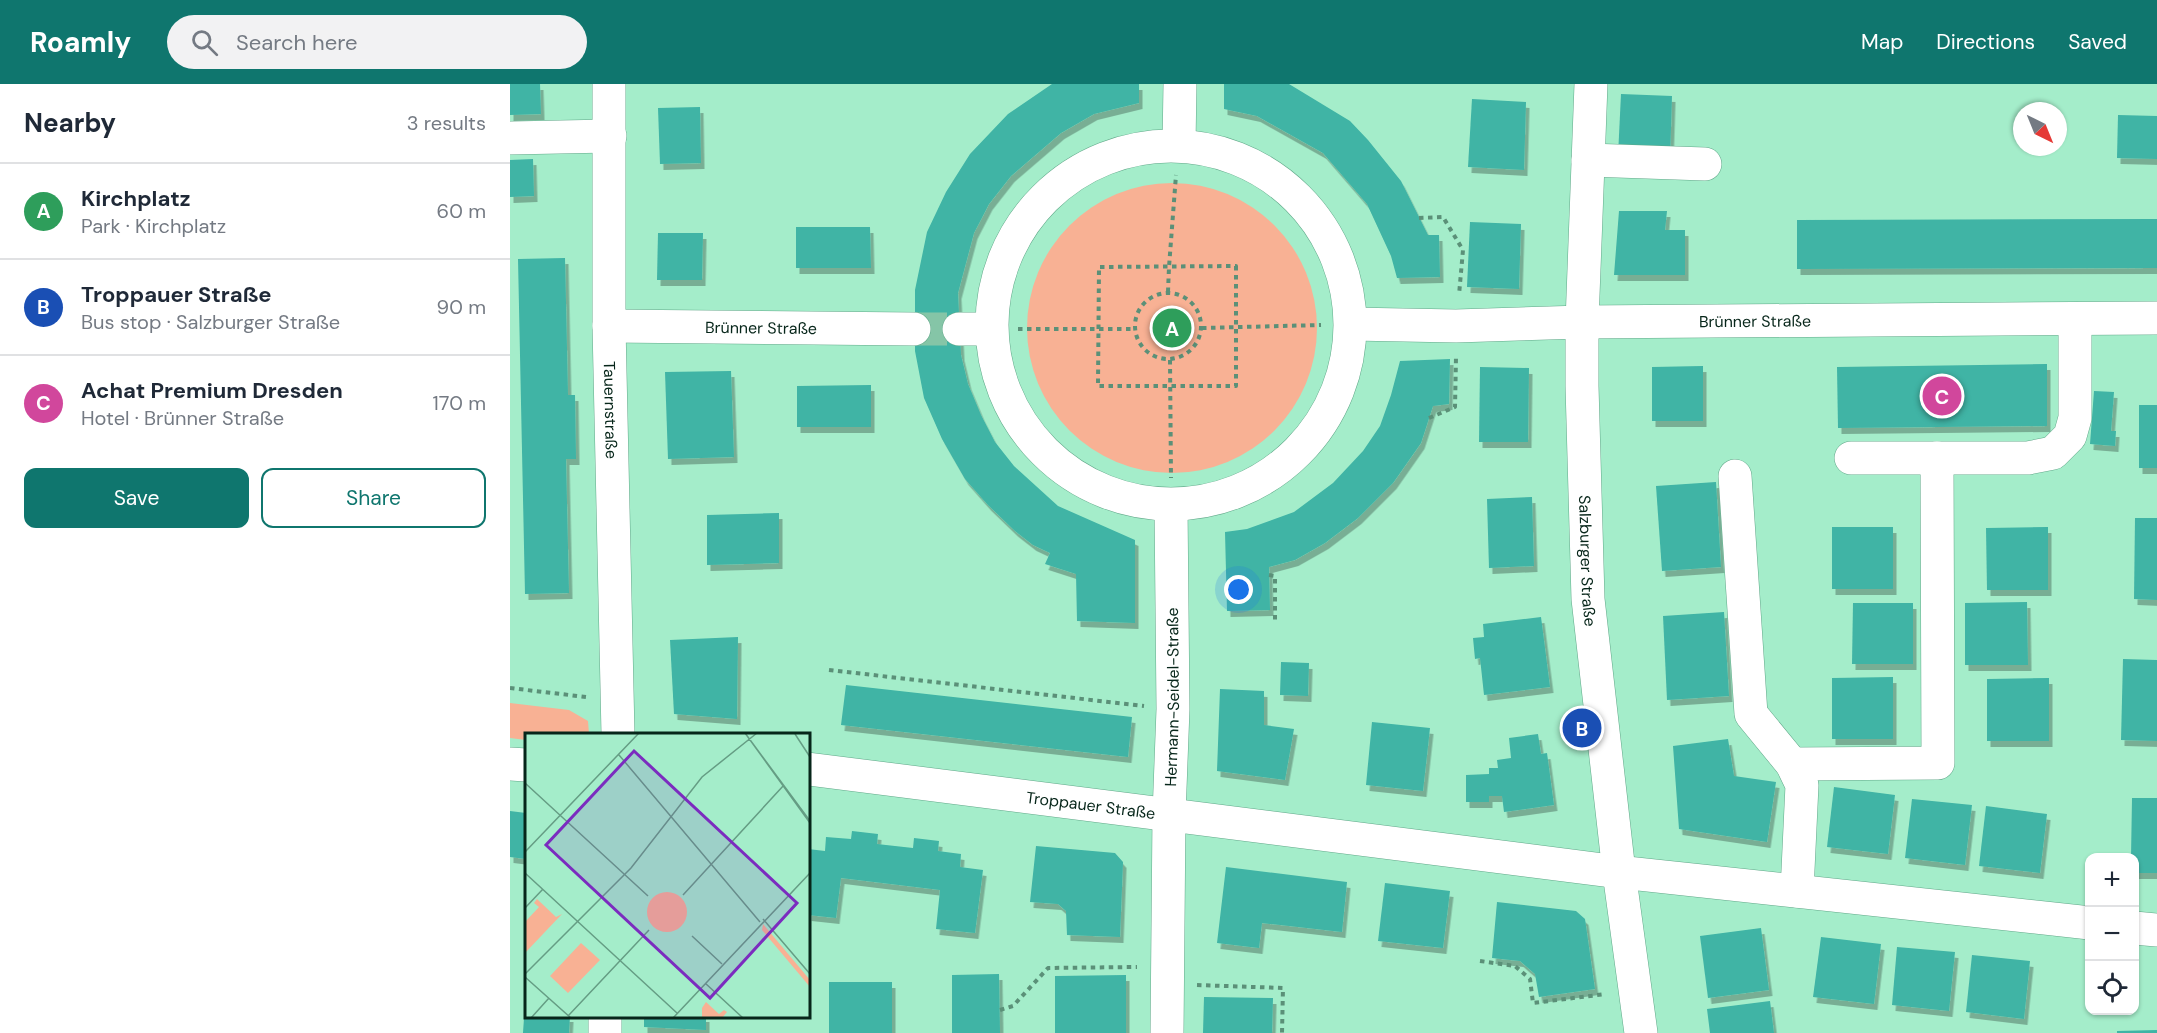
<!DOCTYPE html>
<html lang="en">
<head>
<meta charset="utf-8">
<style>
	body { margin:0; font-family:"DM Sans",sans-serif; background:#f2f2f3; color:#1f2937 }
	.controls { position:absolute; right:18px; bottom:18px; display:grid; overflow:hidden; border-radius:12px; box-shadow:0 2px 4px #0004 }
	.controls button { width:54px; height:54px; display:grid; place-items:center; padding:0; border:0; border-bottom:2px solid #e0e1e3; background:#fff; color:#1f2937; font:30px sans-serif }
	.compass { position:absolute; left:1503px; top:18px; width:54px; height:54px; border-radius:50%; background:#fff; box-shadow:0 2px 4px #0004; rotate:137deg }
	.you { position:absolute; left:729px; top:506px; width:21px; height:21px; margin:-15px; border:4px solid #fff; border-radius:50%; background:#1a73e8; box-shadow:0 0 0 9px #1a73e833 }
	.badge { display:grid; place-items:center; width:39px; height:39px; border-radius:50%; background:#0f766e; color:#fff; font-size:20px; font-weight:700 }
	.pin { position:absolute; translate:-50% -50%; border:3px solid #fff; box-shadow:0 2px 6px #0006 }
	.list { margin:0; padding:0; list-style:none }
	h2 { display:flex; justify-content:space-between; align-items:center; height:78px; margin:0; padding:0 24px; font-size:26px }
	h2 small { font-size:20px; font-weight:400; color:#747a83 }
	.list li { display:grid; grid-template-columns:39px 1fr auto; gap:18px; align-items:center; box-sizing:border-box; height:96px; padding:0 24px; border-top:2px solid #e0e1e3 }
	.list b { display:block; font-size:22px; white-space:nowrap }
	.list p { margin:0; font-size:20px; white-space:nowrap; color:#747a83 }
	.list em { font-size:20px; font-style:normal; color:#747a83 }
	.actions { display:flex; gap:12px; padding:18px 24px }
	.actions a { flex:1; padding:14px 0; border:2px solid #0f766e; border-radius:12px; text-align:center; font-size:21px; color:#0f766e }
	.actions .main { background:#0f766e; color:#fff }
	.icon { flex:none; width:33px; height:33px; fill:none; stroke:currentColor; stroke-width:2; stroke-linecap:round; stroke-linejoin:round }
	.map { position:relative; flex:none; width:1647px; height:949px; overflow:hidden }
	header { display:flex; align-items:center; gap:36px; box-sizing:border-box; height:84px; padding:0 30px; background:#0f766e; color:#fff }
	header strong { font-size:28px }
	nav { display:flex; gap:33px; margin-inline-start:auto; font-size:21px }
	.search { width:420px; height:54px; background:#f2f2f3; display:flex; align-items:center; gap:15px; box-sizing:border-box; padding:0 21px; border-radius:33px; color:#747a83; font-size:22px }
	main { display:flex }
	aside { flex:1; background:#fff }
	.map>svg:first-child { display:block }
	.green { fill:#f8b194 }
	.building { fill:#3fb4a5; filter:url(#shadow) }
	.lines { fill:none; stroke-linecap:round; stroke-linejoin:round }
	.minor-tunnel { stroke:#85c5a7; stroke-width:33; stroke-dasharray:33 16; stroke-linecap:butt }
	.minor-casing { stroke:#61a889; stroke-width:34 }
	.path { stroke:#5b9078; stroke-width:4; stroke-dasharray:4.5 4.5; stroke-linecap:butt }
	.minor { stroke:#fff; stroke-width:33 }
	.labels { text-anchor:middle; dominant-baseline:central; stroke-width:6; stroke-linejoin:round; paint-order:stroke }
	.street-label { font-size:16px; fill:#07261a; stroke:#b1fad7 }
	.inset-road { fill:none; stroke:#659d84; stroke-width:1.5 }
	.view { fill:#7b2cbf; fill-opacity:0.15; stroke:#7b2cbf; stroke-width:3 }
	.inset-edge { fill:none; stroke:#07261a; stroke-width:3 }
</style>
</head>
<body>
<header>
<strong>Roamly</strong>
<div class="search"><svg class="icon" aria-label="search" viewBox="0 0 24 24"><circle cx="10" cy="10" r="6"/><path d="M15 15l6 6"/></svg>Search here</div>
<nav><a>Map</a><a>Directions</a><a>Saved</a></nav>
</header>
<main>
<aside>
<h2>Nearby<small>3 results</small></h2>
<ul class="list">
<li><span class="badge" style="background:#2e9e5b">A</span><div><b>Kirchplatz</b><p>Park · Kirchplatz</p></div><em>60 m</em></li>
<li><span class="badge" style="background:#1a4fb4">B</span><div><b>Troppauer Straße</b><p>Bus stop · Salzburger Straße</p></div><em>90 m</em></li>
<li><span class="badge" style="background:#d1479c">C</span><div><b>Achat Premium Dresden</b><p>Hotel · Brünner Straße</p></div><em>170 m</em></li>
</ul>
<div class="actions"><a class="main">Save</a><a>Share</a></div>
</aside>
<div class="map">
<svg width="1647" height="949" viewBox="0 0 1647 949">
	<defs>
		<filter id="shadow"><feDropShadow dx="3.5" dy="6" stdDeviation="0" flood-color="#0004"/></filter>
	</defs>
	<rect width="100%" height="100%" fill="#a4edca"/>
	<g class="green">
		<circle cx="662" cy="244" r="145"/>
		<polygon points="0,619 59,626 78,637 79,650 16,650 16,656 0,654"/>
	</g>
	<g class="building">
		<polygon points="0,0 30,0 31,30 0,31"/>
		<polygon points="542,0 629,0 629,19 584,30 551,49 501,92 479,120 464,149 448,209 451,271 458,300 471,331 485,358 504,382 548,422 625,456 625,539 567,537 566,490 535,480 540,469 523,461 505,447 478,421 455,395 432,355 414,314 405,267 405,206 417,148 436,108 460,70 498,30"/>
		<polygon points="714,0 779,0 840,37 858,56 891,97 918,151 929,151 930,193 887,194 881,172 857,120 813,69 747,32 714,25"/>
		<polygon points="1111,10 1162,12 1160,74 1108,72"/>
		<polygon points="962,15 1016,18 1014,86 958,83"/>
		<polygon points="190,23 191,79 150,80 148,24"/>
		<polygon points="1608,31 1647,32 1647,75 1607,74"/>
		<polygon points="23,75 24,112 0,113 0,76"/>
		<polygon points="1109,127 1157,127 1155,146 1175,146 1175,191 1104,191"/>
		<polygon points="1647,135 1647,184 1287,185 1287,136"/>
		<polygon points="960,138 1011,140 1009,205 957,203"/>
		<polygon points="286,143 360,143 361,184 286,184"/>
		<polygon points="148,149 193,149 192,196 147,196"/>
		<polygon points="55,174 58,311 65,311 66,375 56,375 59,509 15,510 8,175"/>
		<polygon points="940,275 939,320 923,322 911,359 883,399 848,434 815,459 785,476 759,483 760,526 717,527 715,448 737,445 784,428 823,399 853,367 870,342 881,311 890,277"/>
		<polygon points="1537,280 1537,342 1328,344 1327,283"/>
		<polygon points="1193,282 1193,337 1142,337 1142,283"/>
		<polygon points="970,283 1019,284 1018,358 969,358"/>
		<polygon points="221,287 224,373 158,375 155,288"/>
		<polygon points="361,301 361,343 287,343 287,302"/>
		<polygon points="1584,307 1604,308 1601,347 1606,347 1605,362 1580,360"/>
		<rect x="1629" y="321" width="18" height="63"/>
		<polygon points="1206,398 1211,483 1152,487 1146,402"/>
		<polygon points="1022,413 1024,482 979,484 977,415"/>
		<polygon points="269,429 269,479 197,481 197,431"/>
		<polygon points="1625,434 1647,434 1647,516 1624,515"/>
		<rect x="1322" y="443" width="61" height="62"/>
		<polygon points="1538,443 1538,506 1477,506 1476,444"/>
		<polygon points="1517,518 1518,581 1455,581 1455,519"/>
		<polygon points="1343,519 1403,519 1403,580 1342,580"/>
		<polygon points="1214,528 1219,612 1157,616 1153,532"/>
		<polygon points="1031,533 1040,603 974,611 970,574 965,575 963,554 974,553 973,540"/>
		<polygon points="228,553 227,635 164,630 160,556"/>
		<polygon points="1613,575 1647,576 1647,657 1611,656"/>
		<polygon points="771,578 799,579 798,612 770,611"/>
		<polygon points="1383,593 1383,655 1322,655 1322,594"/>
		<polygon points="1539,594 1539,657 1477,657 1477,595"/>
		<polygon points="336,601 622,633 618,673 331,641"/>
		<polygon points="710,605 754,607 754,641 784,645 775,696 707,687"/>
		<polygon points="862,638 920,644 913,707 856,701"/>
		<polygon points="1028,650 1031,670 1037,669 1044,721 994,728 992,712 979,712 979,718 956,718 956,691 979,690 979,684 988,684 987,676 1001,674 999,654"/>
		<polygon points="1218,655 1224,692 1266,698 1257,758 1169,745 1163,662"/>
		<polygon points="1324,703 1385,711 1378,770 1317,763"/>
		<polygon points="1622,714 1647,714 1647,789 1624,789 1624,774 1621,774"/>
		<polygon points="1402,715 1462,721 1455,781 1395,774"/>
		<polygon points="1476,722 1537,730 1530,789 1469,782"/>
		<polygon points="0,727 16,729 16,775 0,773"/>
		<polygon points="342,747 368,750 367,760 403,764 404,754 429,757 428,767 451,770 450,783 473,786 465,849 426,845 430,806 331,794 326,834 298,831 298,765 315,767 316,753 341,755"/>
		<polygon points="526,762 605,769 613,778 610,853 557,851 556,827 548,820 520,818"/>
		<polygon points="716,783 837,798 832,848 752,839 749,864 707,859"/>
		<polygon points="875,799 940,807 933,864 868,857"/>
		<polygon points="987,818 1066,827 1075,835 1085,905 1029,913 1025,890 1010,877 982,874"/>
		<polygon points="1251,844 1259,906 1198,914 1190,852"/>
		<polygon points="1311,853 1371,860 1364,920 1303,913"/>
		<polygon points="1387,863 1445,868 1439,927 1382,921"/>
		<polygon points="1462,871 1520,877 1514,935 1456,928"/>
		<polygon points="489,890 490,949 442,949 442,891"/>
		<polygon points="616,891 616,949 545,949 545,892"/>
		<rect x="319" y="898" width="63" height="51"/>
		<polygon points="694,913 763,914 762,949 693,949"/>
		<polygon points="1260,917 1264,949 1200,949 1197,925"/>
		<polygon points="15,919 16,919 16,932 60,932 59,949 13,949"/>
		<polygon points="134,932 196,932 196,946 134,943"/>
		<polygon points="1647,946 1647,949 1607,949 1607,947"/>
	</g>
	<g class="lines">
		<polyline class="minor-tunnel" points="404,245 449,245"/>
		<defs>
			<g id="minor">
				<path id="s1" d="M99 0V242L108 650"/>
				<path id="s2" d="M1081 0 1072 238V302L1078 515 1109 788 1131 949"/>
				<polyline points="0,54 100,52"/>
				<polyline points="669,61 670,0"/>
				<circle cx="661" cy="241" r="179"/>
				<polyline points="1078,76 1195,80"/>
				<path id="s3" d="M841 240 946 242 1072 238 1647 234"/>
				<path id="s4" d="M99 242 404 245"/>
				<polyline points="449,245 480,245"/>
				<polyline points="1341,374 1518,374 1543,369 1560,352 1565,334 1565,235"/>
				<polyline points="1225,392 1241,630 1282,680 1292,701 1287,807"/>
				<polyline points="0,680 16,681"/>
				<polyline points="1282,680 1428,679 1427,374"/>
				<path id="s5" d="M298 685 1109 788 1580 839"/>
				<polyline points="1624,844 1647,846"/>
				<polyline points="95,949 95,932"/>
				<path id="s6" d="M657 949 659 731 663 625 661 422"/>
			</g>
		</defs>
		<use href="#minor" class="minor-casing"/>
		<g class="path">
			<polyline points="909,134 933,133 953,166 949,211"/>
			<polygon points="726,182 726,302 588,302 589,183"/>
			<polyline points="658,208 659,183 666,91"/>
			<circle cx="658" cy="242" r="33"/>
			<polyline points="692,244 811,241"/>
			<polyline points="508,245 625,245"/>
			<polyline points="660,276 661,394"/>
			<polyline points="919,334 945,323 946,273"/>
			<polyline points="759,491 765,492 765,540"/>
			<polyline points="319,586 634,622"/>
			<polyline points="0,604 76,613"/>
			<polyline points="970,877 1005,882 1020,895 1023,919 1096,910"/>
			<polyline points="687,901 773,904 772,949"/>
			<polyline points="490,926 503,922 538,884 627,883"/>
		</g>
		<use href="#minor" class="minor"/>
	</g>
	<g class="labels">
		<g class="street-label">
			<text stroke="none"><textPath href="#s3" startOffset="404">Brünner Straße</textPath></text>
			<text stroke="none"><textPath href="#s4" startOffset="152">Brünner Straße</textPath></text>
			<text stroke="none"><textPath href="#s1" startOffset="326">Tauernstraße</textPath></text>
			<text stroke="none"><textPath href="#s2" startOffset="477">Salzburger Straße</textPath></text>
			<text stroke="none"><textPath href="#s6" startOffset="336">Hermann-Seidel-Straße</textPath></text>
			<text stroke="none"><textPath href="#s5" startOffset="285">Troppauer Straße</textPath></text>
		</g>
	</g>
	<g transform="translate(15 649)">
		<rect width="285" height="285" fill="#a4edca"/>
		<path d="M122 179a20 20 0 1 1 40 0a20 20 0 1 1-40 0ZM12 166 31 184 37 181 0 220V189L14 174 9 170ZM238 191 285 247V254L237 197ZM56 210 75 227 43 260 25 243ZM181 269 194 281 199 277 202 279 197 285H177V275Z" fill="#f8b194"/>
		<path class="inset-road" d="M220 0 285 88M220 0 285 90M270 1 285 24M94 22 235 189M0 50 123 163M0 119 114 0M0 140 152 280M158 162 259 52M0 175 18 156M238 186 285 241M167 203 197 231M0 241 106 135 177 44 232 0M0 244 46 285M180 250 218 285M43 283 124 197M6 285 24 265M148 285 285 140"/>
		<path class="view" d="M109 18 272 170 185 265 21 112Z"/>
		<rect width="285" height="285" class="inset-edge"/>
	</g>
</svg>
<div class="controls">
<button>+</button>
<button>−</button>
<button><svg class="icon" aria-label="locate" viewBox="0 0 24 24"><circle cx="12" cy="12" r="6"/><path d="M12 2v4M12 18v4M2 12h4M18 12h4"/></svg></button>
</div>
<svg class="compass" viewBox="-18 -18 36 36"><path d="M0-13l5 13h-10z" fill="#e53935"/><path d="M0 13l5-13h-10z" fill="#747a83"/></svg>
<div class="you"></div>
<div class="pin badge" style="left:662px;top:244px;background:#2e9e5b">A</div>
<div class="pin badge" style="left:1072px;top:644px;background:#1a4fb4">B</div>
<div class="pin badge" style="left:1432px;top:312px;background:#d1479c">C</div>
</div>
</main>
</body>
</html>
